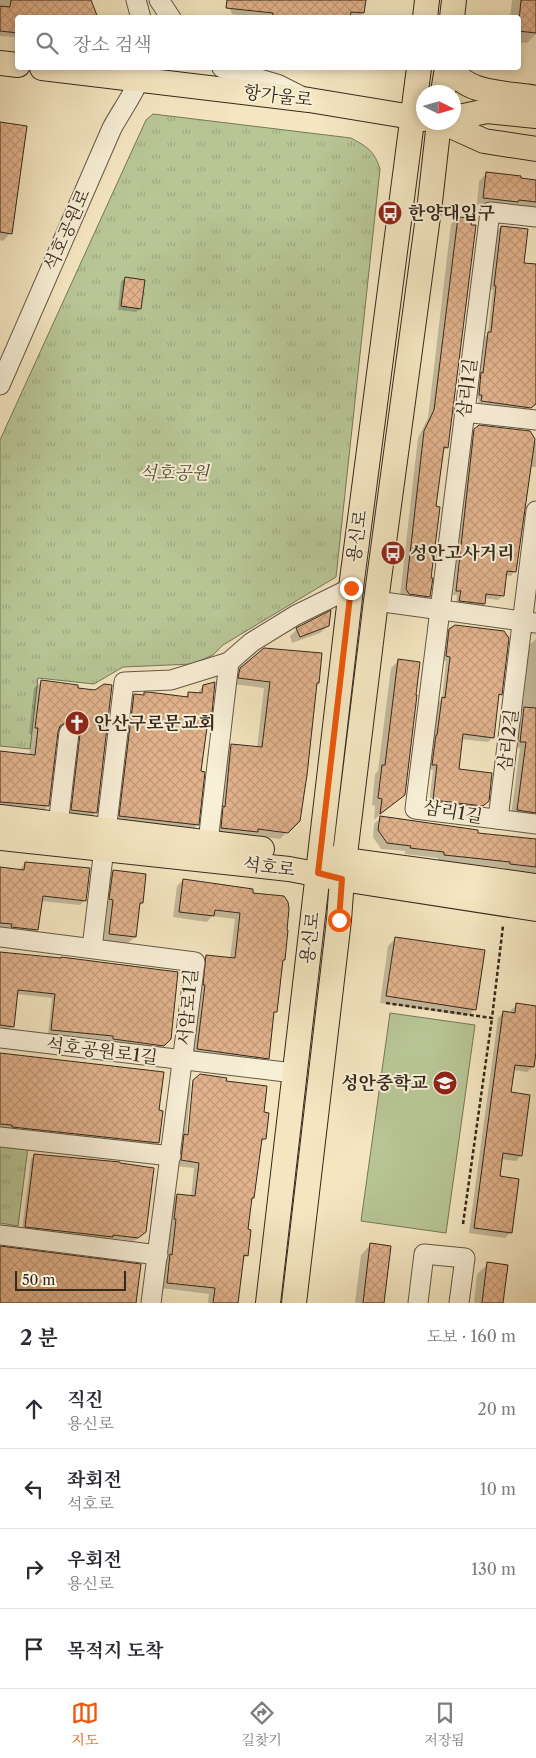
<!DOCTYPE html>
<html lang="ko">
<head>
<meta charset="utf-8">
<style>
	body { margin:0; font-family:"Libre Caslon Text","Noto Serif KR",serif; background:#f7f7f7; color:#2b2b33 }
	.compass { position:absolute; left:416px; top:85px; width:45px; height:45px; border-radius:50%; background:#fff; box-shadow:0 2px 8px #0003; rotate:95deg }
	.scale { position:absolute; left:15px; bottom:12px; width:111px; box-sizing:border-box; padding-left:5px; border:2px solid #35291c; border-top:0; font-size:14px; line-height:18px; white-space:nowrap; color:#35291c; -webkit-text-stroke:4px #f8efd7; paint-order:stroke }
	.stop { position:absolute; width:15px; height:15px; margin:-11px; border:4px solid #ea580c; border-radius:50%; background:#fff }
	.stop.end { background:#ea580c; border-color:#fff; box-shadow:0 1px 5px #0008 }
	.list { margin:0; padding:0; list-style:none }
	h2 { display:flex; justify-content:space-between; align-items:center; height:65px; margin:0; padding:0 20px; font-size:21px }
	h2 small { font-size:16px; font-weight:400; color:#7c7c81 }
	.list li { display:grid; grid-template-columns:32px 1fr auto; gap:15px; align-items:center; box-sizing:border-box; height:80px; padding:0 20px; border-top:1px solid #e1e1e2 }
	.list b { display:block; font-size:19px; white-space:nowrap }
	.list p { margin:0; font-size:16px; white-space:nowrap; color:#7c7c81 }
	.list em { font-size:16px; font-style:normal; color:#7c7c81 }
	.icon { flex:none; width:28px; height:28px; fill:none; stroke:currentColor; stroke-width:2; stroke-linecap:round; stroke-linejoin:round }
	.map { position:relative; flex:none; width:536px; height:1303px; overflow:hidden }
	.search { position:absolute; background:#fff; box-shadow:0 2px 8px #0003; left:15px; right:15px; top:15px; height:55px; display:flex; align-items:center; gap:12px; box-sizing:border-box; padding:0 18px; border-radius:5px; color:#7c7c81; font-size:19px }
	.sheet { height:385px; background:#fff }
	nav { display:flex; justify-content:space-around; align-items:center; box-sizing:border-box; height:70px; border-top:1px solid #e1e1e2; background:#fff; font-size:14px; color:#7c7c81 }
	nav a { display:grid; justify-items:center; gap:2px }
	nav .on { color:#ea580c }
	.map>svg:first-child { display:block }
	.park { fill:url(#park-tufts); stroke:#767859 }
	.pitch { fill:#b8c696; stroke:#767859 }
	.shadow { fill:#0003 }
	.building { fill:url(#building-cross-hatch); stroke:#35291c }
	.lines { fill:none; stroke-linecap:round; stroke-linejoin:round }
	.minor-casing { stroke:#655845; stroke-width:21 }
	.major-casing { stroke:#35291c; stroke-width:26 }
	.path { stroke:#35291c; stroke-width:2.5; stroke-dasharray:4 2.5; stroke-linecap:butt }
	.minor { stroke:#f8efd7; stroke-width:19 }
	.major { stroke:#f4e6c1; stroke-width:24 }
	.route { stroke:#ea580c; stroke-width:6 }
	.labels { text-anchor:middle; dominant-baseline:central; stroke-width:4; stroke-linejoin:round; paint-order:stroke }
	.street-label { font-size:18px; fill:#35291c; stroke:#f8efd7 }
	.poi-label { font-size:18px; font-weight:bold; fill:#35291c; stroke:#f8efd7; text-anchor:start }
	.park-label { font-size:18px; font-style:italic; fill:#56503a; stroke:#f8efd7 }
</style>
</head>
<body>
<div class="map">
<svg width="536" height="1303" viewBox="0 0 536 1303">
	<defs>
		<pattern id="park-tufts" width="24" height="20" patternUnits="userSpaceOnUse" patternTransform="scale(1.25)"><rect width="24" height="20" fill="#b8c696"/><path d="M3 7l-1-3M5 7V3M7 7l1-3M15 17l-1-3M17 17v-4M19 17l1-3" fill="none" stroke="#9faa81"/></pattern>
		<pattern id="building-cross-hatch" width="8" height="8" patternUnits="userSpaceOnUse" patternTransform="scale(1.25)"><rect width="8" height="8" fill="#e2b38d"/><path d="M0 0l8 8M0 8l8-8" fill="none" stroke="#c29a79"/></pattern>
	</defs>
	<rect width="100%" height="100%" fill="#f4e6c1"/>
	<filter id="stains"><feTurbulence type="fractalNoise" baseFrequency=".004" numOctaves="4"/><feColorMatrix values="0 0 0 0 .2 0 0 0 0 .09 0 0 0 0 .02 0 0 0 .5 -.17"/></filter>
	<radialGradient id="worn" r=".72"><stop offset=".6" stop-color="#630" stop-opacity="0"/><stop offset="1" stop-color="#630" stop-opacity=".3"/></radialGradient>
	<g class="park">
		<path d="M153 114 351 138C367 147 374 150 380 169L336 577 223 645 213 655 192 664 123 667 94 684 38 678 30 749 0 746V440L146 120Z"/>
		<polygon points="0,1144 28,1147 18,1226 0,1223"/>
	</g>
	<polygon class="pitch" points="390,1013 475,1025 446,1233 361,1221"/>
	<g class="shadow">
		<polygon points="0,0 89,0 18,18 18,37 0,36"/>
		<polygon points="226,0 364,0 363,12 358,18 260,18 232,14"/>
		<polygon points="512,0 536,0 536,34 527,43 518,42 518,18 510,18"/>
		<polygon points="0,123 10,233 3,241 0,240"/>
		<polygon points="487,173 536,181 536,210 510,209 477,205 479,181"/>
		<polygon points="458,218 447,447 442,453 435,508 429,596 422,603 400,596 418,438 428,418 451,224"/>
		<polygon points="501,227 523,264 536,265 536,402 526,412 478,404 479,399 475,398 478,378 480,375 485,337 488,334 493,290 490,289 497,231"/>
		<polygon points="125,278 144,281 140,309 136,312 118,310 121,282"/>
		<polygon points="475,430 529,432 536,443 536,467 529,467 515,571 511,576 505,575 503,596 498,600 484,598 484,604 479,608 456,605 457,595 453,595 470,435"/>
		<polygon points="328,626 320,633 292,643 290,636 297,629"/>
		<polygon points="450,629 501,694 498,697 493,737 488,742 461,739 458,770 487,801 477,810 429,804 433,770 428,769 437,703 442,699 446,661 441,661 445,635"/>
		<polygon points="536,639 536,819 511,816 520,748 515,747 519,714 522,711 527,669 524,669 527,647"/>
		<polygon points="398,661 404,795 374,820 375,806 372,805 375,774 378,771 391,668"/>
		<polygon points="241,669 318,682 315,685 299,820 280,839 253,835 250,838 215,834 225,751 231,745 257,748 264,688 233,684 234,675"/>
		<polygon points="41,682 77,686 96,812 89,819 65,816 62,728 58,729 57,731 48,806 41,813 0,809 0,753 29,756 32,734 29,734 34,688"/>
		<polygon points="203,686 210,713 207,716 199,772 203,773 197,825 193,830 115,820 130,700 134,695 142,696 145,694 184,698 189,693 198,694 199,691"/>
		<polygon points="380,818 477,834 536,841 536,875 505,870 505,868 438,861 438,858 405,854 405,851 381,849 373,837 374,824"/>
		<polygon points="25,863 85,900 80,905 41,901 37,930 32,935 0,928 0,868 20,871 21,868"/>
		<polygon points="113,871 142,903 138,906 135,937 127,944 103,941 107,907 102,906 106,879"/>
		<polygon points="183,880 251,894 284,960 282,961 276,1011 272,1015 267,1058 261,1064 191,1055 200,962 206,956 230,959 235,919 212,916 207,922 173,917 177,886"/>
		<polygon points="396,938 475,1009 467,1016 380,1003 388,946"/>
		<polygon points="0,953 170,1039 159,1049 109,1042 110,1040 48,1034 52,998 16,994 13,1026 9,1030 0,1029"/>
		<polygon points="517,1005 536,1007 536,1043 533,1067 527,1072 513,1070 510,1093 521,1155 516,1161 501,1159 499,1177 511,1232 505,1238 469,1233 498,1018 503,1013 511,1014 511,1010"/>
		<polygon points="0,1053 158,1111 158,1143 154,1147 0,1128"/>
		<polygon points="225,1083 263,1113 264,1139 260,1143 252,1198 250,1200 247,1230 247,1255 242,1260 237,1303 208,1303 209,1294 161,1288 165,1262 167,1259 171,1225 168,1224 171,1201 177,1195 191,1197 194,1168 176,1166 179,1142 183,1138 187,1088 191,1084 186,1141"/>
		<polygon points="35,1155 145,1232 137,1239 133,1241 110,1238 108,1240 22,1230 31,1159"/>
		<polygon points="371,1244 383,1303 355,1303 361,1255"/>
		<polygon points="488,1264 502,1303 474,1303 477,1274"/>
	</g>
	<g class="building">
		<polygon points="11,0 91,0 98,18 18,18 18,33 0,31 0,6 10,7"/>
		<polygon points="227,0 366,0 364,13 351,12 350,18 272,18 273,13 226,8"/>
		<polygon points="521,0 536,0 536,33 518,31"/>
		<polygon points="0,122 27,126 12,234 0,232"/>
		<polygon points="486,172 521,176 521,178 536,180 536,202 519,200 518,202 483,198"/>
		<polygon points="458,217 472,218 471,225 476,225 448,448 444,447 436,506 440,507 431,578 433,578 430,597 409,594 406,589 424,431 434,410"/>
		<polygon points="501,226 528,229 524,263 536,264 536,404 531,408 481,401 482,395 479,395 481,372 483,373 488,332 491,332 496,286 494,286"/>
		<polygon points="125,277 145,280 141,309 121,306"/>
		<polygon points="479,425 530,431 535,439 516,572 507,571 504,596 486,594 485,604 459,601 461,591 456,591 474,429"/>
		<polygon points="331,610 329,626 300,637 296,628"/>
		<polygon points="455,625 504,631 509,638 502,695 499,694 494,738 463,734 459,769 492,773 489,801 483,806 433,800 437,765 432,765 436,735 437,735 442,697 445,698 450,657 446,656 449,629"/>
		<polygon points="264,648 322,653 319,683 317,683 307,775 300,821 288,833 258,829 258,832 221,828 223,806 225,807 231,744 262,747 270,682 238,678 240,668"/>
		<polygon points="398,659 420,662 416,695 417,695 405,795 380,814 382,799 378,798 382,765 385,765"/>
		<polygon points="41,680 78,685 78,688 95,690 104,684 112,685 97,813 71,810 80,734 79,729 76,724 70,722 65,723 60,726 58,732 49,806 0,802 0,751 35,755 38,728 35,728"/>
		<polygon points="215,682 212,713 209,713 201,771 205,772 199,825 119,816 134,694 144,695 144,692 148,692 188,697 188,692 202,693 203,685"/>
		<polygon points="524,707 536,708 536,813 517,810 526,742 520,742"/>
		<polygon points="380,816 478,830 478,833 536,839 536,867 510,864 510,862 444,855 444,852 410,848 411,846 387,843 378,830"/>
		<polygon points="25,862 90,868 86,901 43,896 38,930 11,927 12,924 0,923 0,867 24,870"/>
		<polygon points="113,870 146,874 143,903 140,903 136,937 109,934 113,900 109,899"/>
		<polygon points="183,879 253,889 253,893 284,896 288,902 289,909 287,930 288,930 285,960 283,960 277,1012 274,1012 269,1059 197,1049 205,985 203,985 206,955 235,958 240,913 215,910 214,916 179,912"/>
		<polygon points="395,937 485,950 476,1010 386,996"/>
		<polygon points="0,952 61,958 61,957 178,972 171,1039 164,1046 113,1039 113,1036 51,1030 55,994 18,990 14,1027 0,1025"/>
		<polygon points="516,1003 536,1006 536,1052 534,1067 515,1065 511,1092 530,1095 522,1156 503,1153 500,1176 519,1179 512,1233 474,1228 503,1011 515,1013"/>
		<polygon points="0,1053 164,1072 159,1110 163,1111 159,1143 12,1127 12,1125 0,1124"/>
		<polygon points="200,1074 227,1078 226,1081 267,1086 264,1112 269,1113 266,1139 262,1139 254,1198 252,1198 248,1229 251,1230 248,1256 244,1255 238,1303 213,1303 215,1288 167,1283 170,1254 172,1255 176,1219 174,1219 177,1194 195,1196 199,1163 181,1160 184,1134 188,1135 193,1080"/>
		<polygon points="34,1154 120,1162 120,1163 154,1168 146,1232 138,1238 113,1235 113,1237 25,1227"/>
		<polygon points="370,1243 391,1246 384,1303 363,1303"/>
		<polygon points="0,1246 141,1264 136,1303 0,1303"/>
		<polygon points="487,1262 508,1265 503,1303 482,1303"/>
	</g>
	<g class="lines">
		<defs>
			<g id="minor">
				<polyline points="136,0 141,18"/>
				<polyline points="159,0 171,18"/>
				<polyline points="222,68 277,84 301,96"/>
				<polyline points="536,217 490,212 415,809 536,824"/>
				<path d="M0 385 112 128C123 108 137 90 143 68"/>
				<polyline points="464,412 536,420"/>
				<polyline points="376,601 536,623"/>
				<polyline points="498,819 536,511"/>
				<polyline points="58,825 69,733"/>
				<polyline points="208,842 229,662"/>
				<polyline points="0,937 195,962 151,1303"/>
				<polyline points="92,948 124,682 171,680 229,662 252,642 296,615 351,588"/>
				<polyline points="0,1038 294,1073"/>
				<polyline points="0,1137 171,1156"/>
				<polyline points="0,1235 158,1255"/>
				<polyline points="418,1303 424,1254 465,1258 459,1303"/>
			</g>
			<g id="major">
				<polyline points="425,18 427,0"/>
				<polyline points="452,18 454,0"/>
				<polyline points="0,63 18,65"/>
				<polyline points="42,68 309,100 424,119"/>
				<path d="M453 68C463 95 511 93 536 98"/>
				<polyline points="443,92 447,68"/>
				<polyline points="454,118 487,111 536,116"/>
				<polyline points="442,122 484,141 536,149"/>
				<polyline points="0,817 262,849"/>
				<polyline points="0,838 289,869 342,879 536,909"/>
				<polyline points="330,858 536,886"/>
				<polyline points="268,1303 352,580 419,68"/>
				<polyline points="294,1303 339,920 342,879 376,601 430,202 439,122"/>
			</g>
		</defs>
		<use href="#minor" class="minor-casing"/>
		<use href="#major" class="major-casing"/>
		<g class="path">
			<polyline points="386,1003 492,1018 503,926"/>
			<polyline points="463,1224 492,1018"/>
		</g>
		<use href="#minor" class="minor"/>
		<use href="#major" class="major"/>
	</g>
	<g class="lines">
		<polyline class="route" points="339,920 342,879 318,873 351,588"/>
	</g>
	<defs>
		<symbol id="bus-disc" viewBox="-11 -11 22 22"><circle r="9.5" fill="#8f2418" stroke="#f8efd7"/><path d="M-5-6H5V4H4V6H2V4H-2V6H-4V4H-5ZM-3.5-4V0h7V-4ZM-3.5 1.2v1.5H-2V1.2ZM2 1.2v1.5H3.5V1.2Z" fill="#fff"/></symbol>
		<symbol id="church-disc" viewBox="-11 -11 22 22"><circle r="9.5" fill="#8f2418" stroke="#f8efd7"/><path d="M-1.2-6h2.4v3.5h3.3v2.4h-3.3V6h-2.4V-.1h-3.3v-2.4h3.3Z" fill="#fff"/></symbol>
		<symbol id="school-disc" viewBox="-11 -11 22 22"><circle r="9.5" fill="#8f2418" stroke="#f8efd7"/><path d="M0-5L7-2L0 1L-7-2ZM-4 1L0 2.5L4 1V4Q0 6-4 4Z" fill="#fff"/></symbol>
	</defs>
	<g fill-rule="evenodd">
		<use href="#bus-disc" x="376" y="199" width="28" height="28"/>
		<use href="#bus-disc" x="379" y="539" width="28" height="28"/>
		<use href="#church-disc" x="63" y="709" width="28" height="28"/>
		<use href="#school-disc" x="431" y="1069" width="28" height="28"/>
	</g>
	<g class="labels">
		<g class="street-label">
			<text transform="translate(278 96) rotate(7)">항가울로</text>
			<text transform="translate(67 230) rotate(-66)">석호공원로</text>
			<text transform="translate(467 388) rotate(-83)">삼리1길</text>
			<text transform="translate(357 536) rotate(-82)">용신로</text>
			<text transform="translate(508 740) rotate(-83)">삼리2길</text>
			<text transform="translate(453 812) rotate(10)">삼리1길</text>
			<text transform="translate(269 867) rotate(7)">석호로</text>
			<text transform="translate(310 938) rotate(-83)">용신로</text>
			<text transform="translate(188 1007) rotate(-85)">서암로1길</text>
			<text transform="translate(102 1051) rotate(7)">석호공원로1길</text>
		</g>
		<g class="poi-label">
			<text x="408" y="213">한양대입구</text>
			<text x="410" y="553">성안고사거리</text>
			<text x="94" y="723">안산구로문교회</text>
			<text x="428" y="1083" text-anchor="end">성안중학교</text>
		</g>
		<g class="park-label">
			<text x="174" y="473">석호공원</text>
		</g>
	</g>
	<rect width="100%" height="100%" filter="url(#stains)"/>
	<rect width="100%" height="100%" fill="url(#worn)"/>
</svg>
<svg class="compass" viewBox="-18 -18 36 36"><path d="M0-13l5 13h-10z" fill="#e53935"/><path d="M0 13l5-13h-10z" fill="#7c7c81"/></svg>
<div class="scale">50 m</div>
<div class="stop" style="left:339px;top:920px"></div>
<div class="stop end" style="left:351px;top:588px"></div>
<div class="search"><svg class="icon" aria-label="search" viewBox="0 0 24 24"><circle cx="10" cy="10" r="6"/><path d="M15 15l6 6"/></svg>장소 검색</div>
</div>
<section class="sheet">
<h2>2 분<small>도보 · 160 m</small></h2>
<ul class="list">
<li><svg class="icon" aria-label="ahead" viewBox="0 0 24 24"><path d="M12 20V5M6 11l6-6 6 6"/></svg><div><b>직진</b><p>용신로</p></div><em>20 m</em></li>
<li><svg class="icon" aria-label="left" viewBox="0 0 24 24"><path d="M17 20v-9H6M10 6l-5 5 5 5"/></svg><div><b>좌회전</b><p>석호로</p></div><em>10 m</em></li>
<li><svg class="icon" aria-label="right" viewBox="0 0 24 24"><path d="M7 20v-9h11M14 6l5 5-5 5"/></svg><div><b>우회전</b><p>용신로</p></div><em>130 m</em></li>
<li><svg class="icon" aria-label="arrive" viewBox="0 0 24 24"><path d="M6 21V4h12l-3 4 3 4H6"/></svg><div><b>목적지 도착</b></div></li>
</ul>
</section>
<nav>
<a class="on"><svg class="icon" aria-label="map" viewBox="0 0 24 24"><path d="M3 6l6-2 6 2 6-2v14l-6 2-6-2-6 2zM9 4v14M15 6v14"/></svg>지도</a>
<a><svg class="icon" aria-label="directions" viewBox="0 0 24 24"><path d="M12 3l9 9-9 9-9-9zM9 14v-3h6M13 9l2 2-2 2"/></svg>길찾기</a>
<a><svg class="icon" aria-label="saved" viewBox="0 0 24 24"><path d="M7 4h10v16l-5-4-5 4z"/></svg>저장됨</a>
</nav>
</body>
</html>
